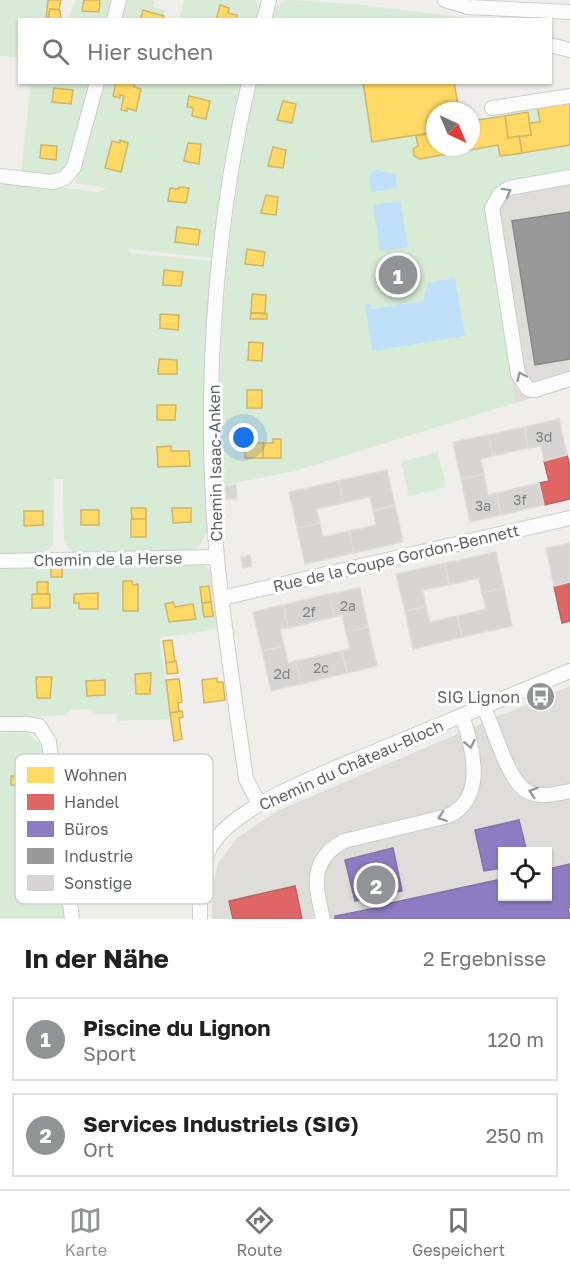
<!DOCTYPE html>
<html lang="de">
<head>
<meta charset="utf-8">
<style>
	body { margin:0; font-family:"Golos Text",sans-serif; background:#f6f6f6; color:#202124 }
	.controls { position:absolute; right:18px; bottom:18px; display:grid; overflow:hidden; border-radius:0px; box-shadow:0 2px 4px #0004 }
	.controls button { width:54px; height:54px; display:grid; place-items:center; padding:0; border:0; border-bottom:2px solid #e0e0e0; background:#fff; color:#202124; font:30px sans-serif }
	.compass { position:absolute; left:426px; top:102px; width:54px; height:54px; border-radius:50%; background:#fff; box-shadow:0 2px 4px #0004; rotate:136deg }
	.you { position:absolute; left:244px; top:438px; width:21px; height:21px; margin:-15px; border:4px solid #fff; border-radius:50%; background:#1a73e8; box-shadow:0 0 0 9px #1a73e833 }
	.badge { display:grid; place-items:center; width:39px; height:39px; border-radius:50%; background:#919496; color:#fff; font-size:20px; font-weight:700 }
	.pin { position:absolute; translate:-50% -50%; border:3px solid #fff; box-shadow:0 2px 6px #0006 }
	.list { margin:0; padding:0; list-style:none }
	h2 { display:flex; justify-content:space-between; align-items:center; height:78px; margin:0; padding:0 24px; font-size:26px }
	h2 small { font-size:20px; font-weight:400; color:#757577 }
	.list li { display:grid; grid-template-columns:39px 1fr auto; gap:18px; align-items:center; box-sizing:border-box; height:84px; margin:0 12px 12px; padding:0 12px; border:2px solid #e0e0e0; border-radius:0px }
	.list b { display:block; font-size:22px; white-space:nowrap }
	.list p { margin:0; font-size:20px; white-space:nowrap; color:#757577 }
	.list em { font-size:20px; font-style:normal; color:#757577 }
	.icon { flex:none; width:33px; height:33px; fill:none; stroke:currentColor; stroke-width:2; stroke-linecap:round; stroke-linejoin:round }
	.map { position:relative; flex:none; width:570px; height:919px; overflow:hidden }
	.search { position:absolute; background:#fff; box-shadow:0 2px 4px #0004; left:18px; right:18px; top:18px; height:66px; display:flex; align-items:center; gap:15px; box-sizing:border-box; padding:0 21px; border-radius:0px; color:#757577; font-size:22px }
	.sheet { height:270px; background:#fff }
	nav { display:flex; justify-content:space-around; align-items:center; box-sizing:border-box; height:84px; border-top:2px solid #e0e0e0; background:#fff; font-size:16px; color:#757577 }
	nav a { display:grid; justify-items:center; gap:3px }
	nav .on { color:#919496 }
	.map>svg:first-child { display:block }
	.industrial { fill:#dfddda; fill-rule:evenodd }
	.green { fill:#d8ebd6; fill-rule:evenodd }
	.water { fill:#bfe0f9 }
	.homes { fill:#ffd966; stroke:#cfb667; stroke-width:1.5 }
	.shops { fill:#e06666; stroke:#b96567; stroke-width:1.5 }
	.offices { fill:#8e7cc3; stroke:#8074a8; stroke-width:1.5 }
	.industry { fill:#999; stroke:#88898a; stroke-width:1.5 }
	.building { fill:#d6d5d3; stroke:#deddd9; stroke-width:1.5 }
	.lines { fill:none; stroke-linecap:round; stroke-linejoin:round }
	.minor-casing { stroke:#cbcccc; stroke-width:16 }
	.minor { stroke:#fdfcfc; stroke-width:14 }
	.oneway { stroke:#96999c }
	.labels { text-anchor:middle; dominant-baseline:central; stroke-width:6; stroke-linejoin:round; paint-order:stroke }
	.number-label { font-size:14px; fill:#7e8184 }
	.street-label { font-size:16px; fill:#5f6368; stroke:#fff }
	.poi-label { font-size:16px; fill:#5f6368; stroke:#fff; text-anchor:end }
	.key { fill:#fff; stroke:#cfd0d2; stroke-width:1.5 }
	.key-label { font-size:16px; fill:#5f6368 }
</style>
</head>
<body>
<div class="map">
<svg width="570" height="919" viewBox="0 0 570 919">
	<rect width="100%" height="100%" fill="#efeeea"/>
	<g class="industrial">
		<polygon points="570,172 570,386 515,403 486,203 501,183"/>
		<path d="M570 686V919H212V889L218 863 237 838 277 811ZM502 852H548V896H502Z"/>
	</g>
	<g class="green">
		<polygon points="0,0 48,0 47,8 60,10 61,19 20,20 19,58 0,56"/>
		<polygon points="75,0 112,0 107,19 70,20 71,9 74,6"/>
		<polygon points="124,0 152,0 155,2 153,7 165,10 164,16 143,10 140,19 121,19"/>
		<path d="M184 0H255C259 6 258 12 256 19L179 20Z"/>
		<polygon points="286,0 353,4 468,18 468,19 271,19 276,6"/>
		<polygon points="31,83 90,83 65,171 58,175 21,171"/>
		<path d="M102 83H240L222 175 212 258 128 249 129 253 211 261 204 386 207 530C204 541 201 546 190 552L75 553 67 547 64 540 63 479H54L53 545C42 559 16 554 0 554V181L100 192 107 188 75 183Z"/>
		<path d="M256 83H454L459 111H435V147H471V121L494 117 493 112 570 100V172L501 183 486 203 515 403 295 471 224 485 221 481C215 346 228 215 256 83ZM423 301 372 351 369 304 370 309Z"/>
		<polygon points="438,452 446,487 409,496 401,462"/>
		<polygon points="202,563 211,571 218,629 159,638 171,719 118,721 117,714 96,714 90,709 71,710 64,715 0,718 0,567"/>
		<polygon points="27,732 42,745 66,919 0,919 0,733"/>
	</g>
	<g class="water">
		<polygon points="376,170 395,174 397,188 371,192 369,177 370,173"/>
		<polygon points="400,201 408,247 380,251 373,205"/>
		<polygon points="455,278 465,336 372,351 365,304 369,304 371,309 423,301 428,283"/>
	</g>
	<g class="homes">
		<polygon points="48,0 61,0 59,10 50,9 48,20 46,20"/>
		<polygon points="84,0 100,0 99,12 82,11"/>
		<polygon points="220,5 229,8 228,13 237,15 236,20 216,20"/>
		<polygon points="50,9 60,10 61,20 48,20"/>
		<polygon points="143,10 164,16 163,20 140,20"/>
		<polygon points="116,82 134,82 134,87 141,89 136,111 127,108 127,111 121,110 124,96 120,95 120,98 113,96"/>
		<polygon points="363,82 454,82 459,111 435,111 435,132 372,142"/>
		<polygon points="54,88 73,90 71,104 52,102"/>
		<polygon points="189,96 210,101 206,119 192,116 193,108 187,107"/>
		<polygon points="570,100 570,145 522,153 519,136 531,135 529,123 540,122 537,105"/>
		<polygon points="283,101 296,104 292,123 277,120"/>
		<polygon points="528,112 531,135 508,138 505,116"/>
		<polygon points="505,116 508,138 519,136 522,153 500,156 498,145 420,159 414,156 413,149 418,146 416,136 435,132 435,147 471,147 471,121"/>
		<polygon points="120,140 128,143 121,172 105,168 112,141 120,143"/>
		<polygon points="188,143 201,144 199,164 184,161"/>
		<polygon points="41,145 57,146 56,160 40,158"/>
		<polygon points="273,147 286,150 283,168 268,166"/>
		<polygon points="179,187 189,188 186,203 168,201 170,188 178,189"/>
		<polygon points="266,195 278,197 276,215 261,213"/>
		<polygon points="177,227 200,230 198,245 175,242"/>
		<polygon points="247,249 265,252 263,266 245,264"/>
		<polygon points="164,270 183,272 181,286 163,285"/>
		<polygon points="252,294 266,295 265,313 251,313"/>
		<polygon points="251,313 267,314 267,319 250,319"/>
		<polygon points="160,314 179,315 178,330 160,328"/>
		<polygon points="249,342 263,343 262,361 248,360"/>
		<polygon points="159,359 177,360 177,374 158,374"/>
		<rect x="247" y="390" width="15" height="18"/>
		<polygon points="157,405 176,405 175,420 157,420"/>
		<polygon points="273,439 281,439 281,458 263,458 263,443 273,443"/>
		<rect x="245" y="443" width="18" height="15"/>
		<polygon points="171,446 171,451 189,451 190,466 158,467 157,447"/>
		<polygon points="131,508 146,508 146,519 132,519"/>
		<polygon points="172,508 191,508 191,522 173,523"/>
		<rect x="81" y="510" width="18" height="15"/>
		<polygon points="24,511 43,511 43,525 24,526"/>
		<rect x="131" y="519" width="15" height="18"/>
		<rect x="51" y="566" width="11" height="11"/>
		<polygon points="123,581 132,581 133,585 138,584 138,611 123,611"/>
		<rect x="37" y="582" width="11" height="12"/>
		<polygon points="209,586 211,602 202,603 200,587"/>
		<polygon points="98,593 98,609 79,609 79,603 74,603 74,594"/>
		<rect x="32" y="594" width="18" height="14"/>
		<polygon points="173,602 175,607 193,604 196,619 169,622 165,604"/>
		<polygon points="211,602 213,616 204,617 202,603"/>
		<polygon points="172,640 175,662 166,663 163,641"/>
		<polygon points="176,661 178,673 167,674 166,663"/>
		<polygon points="151,673 150,694 136,694 135,674"/>
		<polygon points="36,677 52,677 50,698 37,698"/>
		<polygon points="217,678 217,682 223,682 225,700 204,703 202,680"/>
		<polygon points="179,679 182,702 178,703 179,711 170,713 166,680"/>
		<polygon points="105,680 105,695 87,696 86,681"/>
		<polygon points="182,711 183,717 179,718 182,739 174,741 170,713"/>
		<polygon points="34,775 33,796 19,796 18,785 11,785 11,776"/>
	</g>
	<g class="shops">
		<polygon points="567,455 570,466 570,499 544,505 539,483 549,481 544,461"/>
		<polygon points="570,582 570,621 562,623 554,586"/>
		<polygon points="295,886 302,919 233,919 229,901"/>
	</g>
	<g class="offices">
		<polygon points="519,820 527,852 502,852 502,870 502,868 484,871 475,830"/>
		<polygon points="393,848 402,891 381,895 382,905 502,879 502,896 548,896 548,869 570,864 570,907 568,908 570,919 335,919 335,916 376,908 374,898 355,901 345,860"/>
	</g>
	<polygon class="industry" points="570,212 570,359 535,365 512,221"/>
	<g class="building">
		<polygon points="559,419 567,455 544,461 541,446 528,448 524,427"/>
		<polygon points="524,427 528,448 493,456 488,435"/>
		<polygon points="488,435 493,456 481,459 484,474 461,479 453,442"/>
		<polygon points="387,470 395,505 373,511 370,497 343,503 338,481"/>
		<polygon points="484,474 488,495 497,493 501,515 470,522 461,479"/>
		<polygon points="338,481 343,503 316,509 320,523 297,528 289,492"/>
		<polygon points="539,483 544,505 501,515 497,493"/>
		<polygon points="236,485 237,499 226,499 225,486"/>
		<polygon points="395,505 403,542 354,553 349,531 376,525 373,511"/>
		<polygon points="320,523 323,537 349,531 354,553 305,564 297,528"/>
		<polygon points="570,543 570,582 554,586 546,548"/>
		<polygon points="496,552 504,588 482,593 479,578 449,585 445,563"/>
		<polygon points="250,555 252,566 243,568 241,557"/>
		<polygon points="445,563 449,585 423,590 426,607 405,611 396,574"/>
		<polygon points="360,588 368,627 346,632 342,615 334,617 329,594"/>
		<polygon points="504,588 512,626 462,637 457,616 486,609 482,593"/>
		<polygon points="329,594 334,617 288,628 283,605"/>
		<polygon points="283,605 288,628 280,629 284,646 262,651 253,612"/>
		<polygon points="426,607 430,622 457,616 462,637 413,649 405,611"/>
		<polygon points="368,627 377,666 347,673 342,651 350,649 346,632"/>
		<polygon points="284,646 288,663 296,661 301,684 271,691 262,651"/>
		<polygon points="342,651 347,673 301,684 296,661"/>
	</g>
	<g class="lines">
		<defs>
			<g id="minor">
				<polyline points="445,0 468,7 570,12"/>
				<polyline points="114,20 119,0"/>
				<polyline points="264,20 269,0"/>
				<polyline points="550,45 570,50"/>
				<path d="M249 82C213 233 203 404 217 558 224 632 236 705 246 779L259 804"/>
				<polyline points="492,108 570,96"/>
				<polyline points="0,176 53,182 65,178 74,167 97,82"/>
				<polyline points="570,177 509,188 500,194 492,208 518,374 528,389 535,390 570,379"/>
				<polyline points="0,561 217,557"/>
				<polyline points="222,598 570,518"/>
				<path d="M484 707C493 727 508 779 525 790 538 799 556 794 570 791"/>
				<polyline points="0,724 26,724 39,726 49,742 72,919"/>
				<path d="M200 919C200 892 198 863 215 840 244 801 335 769 381 749 444 723 507 697 570 671"/>
				<path d="M323 919C315 885 309 860 344 841L448 816C452 814 457 811 460 808 484 786 471 742 462 716"/>
			</g>
		</defs>
		<use href="#minor" class="minor-casing"/>
		<use href="#minor" class="minor"/>
	</g>
	<defs><path id="oneway-chevron" d="M-2-3.5L2.5 0L-2 3.5" fill="none" stroke-width="1.6" stroke-linecap="round" stroke-linejoin="round" transform="scale(1.5)"/></defs>
	<g class="oneway">
		<use href="#oneway-chevron" transform="translate(507 192) rotate(-29)"/>
		<use href="#oneway-chevron" transform="translate(521 376) rotate(-115)"/>
		<use href="#oneway-chevron" transform="translate(470 744) rotate(78)"/>
		<use href="#oneway-chevron" transform="translate(533 792) rotate(-163)"/>
		<use href="#oneway-chevron" transform="translate(442 817) rotate(161)"/>
	</g>
	<defs>
		<symbol id="bus-disc" viewBox="-11 -11 22 22"><circle r="9.5" fill="#919496" stroke="#fff"/><path d="M-5-6H5V4H4V6H2V4H-2V6H-4V4H-5ZM-3.5-4V0h7V-4ZM-3.5 1.2v1.5H-2V1.2ZM2 1.2v1.5H3.5V1.2Z" fill="#fff"/></symbol>
	</defs>
	<g fill-rule="evenodd">
		<use href="#bus-disc" x="524" y="680" width="33" height="33"/>
	</g>
	<g class="labels">
		<g class="number-label">
			<text x="544" y="436">3d</text>
			<text x="520" y="499">3f</text>
			<text x="483" y="505">3a</text>
			<text x="348" y="605">2a</text>
			<text x="309" y="611">2f</text>
			<text x="321" y="667">2c</text>
			<text x="282" y="673">2d</text>
		</g>
		<g class="street-label">
			<text transform="translate(215 463) rotate(-91)">Chemin Isaac-Anken</text>
			<text transform="translate(396 558) rotate(-13)">Rue de la Coupe Gordon-Bennett</text>
			<text transform="translate(108 559) rotate(-1)">Chemin de la Herse</text>
			<text transform="translate(351 765) rotate(-24)">Chemin du Château-Bloch</text>
		</g>
		<g class="poi-label">
			<text x="520" y="697">SIG Lignon</text>
		</g>
	</g>
	<rect x="15" y="754" width="198" height="150" rx="9" class="key"/>
	<rect x="27" y="767" width="27" height="16" fill="#ffd966"/>
	<rect x="27" y="794" width="27" height="16" fill="#e06666"/>
	<rect x="27" y="821" width="27" height="16" fill="#8e7cc3"/>
	<rect x="27" y="848" width="27" height="16" fill="#999"/>
	<rect x="27" y="875" width="27" height="16" fill="#d6d5d3"/>
	<g class="key-label">
		<text x="64" y="781">Wohnen</text>
		<text x="64" y="808">Handel</text>
		<text x="64" y="835">Büros</text>
		<text x="64" y="862">Industrie</text>
		<text x="64" y="889">Sonstige</text>
	</g>
</svg>
<div class="controls">
<button><svg class="icon" aria-label="locate" viewBox="0 0 24 24"><circle cx="12" cy="12" r="6"/><path d="M12 2v4M12 18v4M2 12h4M18 12h4"/></svg></button>
</div>
<svg class="compass" viewBox="-18 -18 36 36"><path d="M0-13l5 13h-10z" fill="#e53935"/><path d="M0 13l5-13h-10z" fill="#757577"/></svg>
<div class="you"></div>
<div class="pin badge" style="left:398px;top:275px">1</div>
<div class="pin badge" style="left:376px;top:885px">2</div>
<div class="search"><svg class="icon" aria-label="search" viewBox="0 0 24 24"><circle cx="10" cy="10" r="6"/><path d="M15 15l6 6"/></svg>Hier suchen</div>
</div>
<section class="sheet">
<h2>In der Nähe<small>2 Ergebnisse</small></h2>
<ul class="list">
<li><span class="badge">1</span><div><b>Piscine du Lignon</b><p>Sport</p></div><em>120 m</em></li>
<li><span class="badge">2</span><div><b>Services Industriels (SIG)</b><p>Ort</p></div><em>250 m</em></li>
</ul>
</section>
<nav>
<a class="on"><svg class="icon" aria-label="map" viewBox="0 0 24 24"><path d="M3 6l6-2 6 2 6-2v14l-6 2-6-2-6 2zM9 4v14M15 6v14"/></svg>Karte</a>
<a><svg class="icon" aria-label="directions" viewBox="0 0 24 24"><path d="M12 3l9 9-9 9-9-9zM9 14v-3h6M13 9l2 2-2 2"/></svg>Route</a>
<a><svg class="icon" aria-label="saved" viewBox="0 0 24 24"><path d="M7 4h10v16l-5-4-5 4z"/></svg>Gespeichert</a>
</nav>
</body>
</html>
